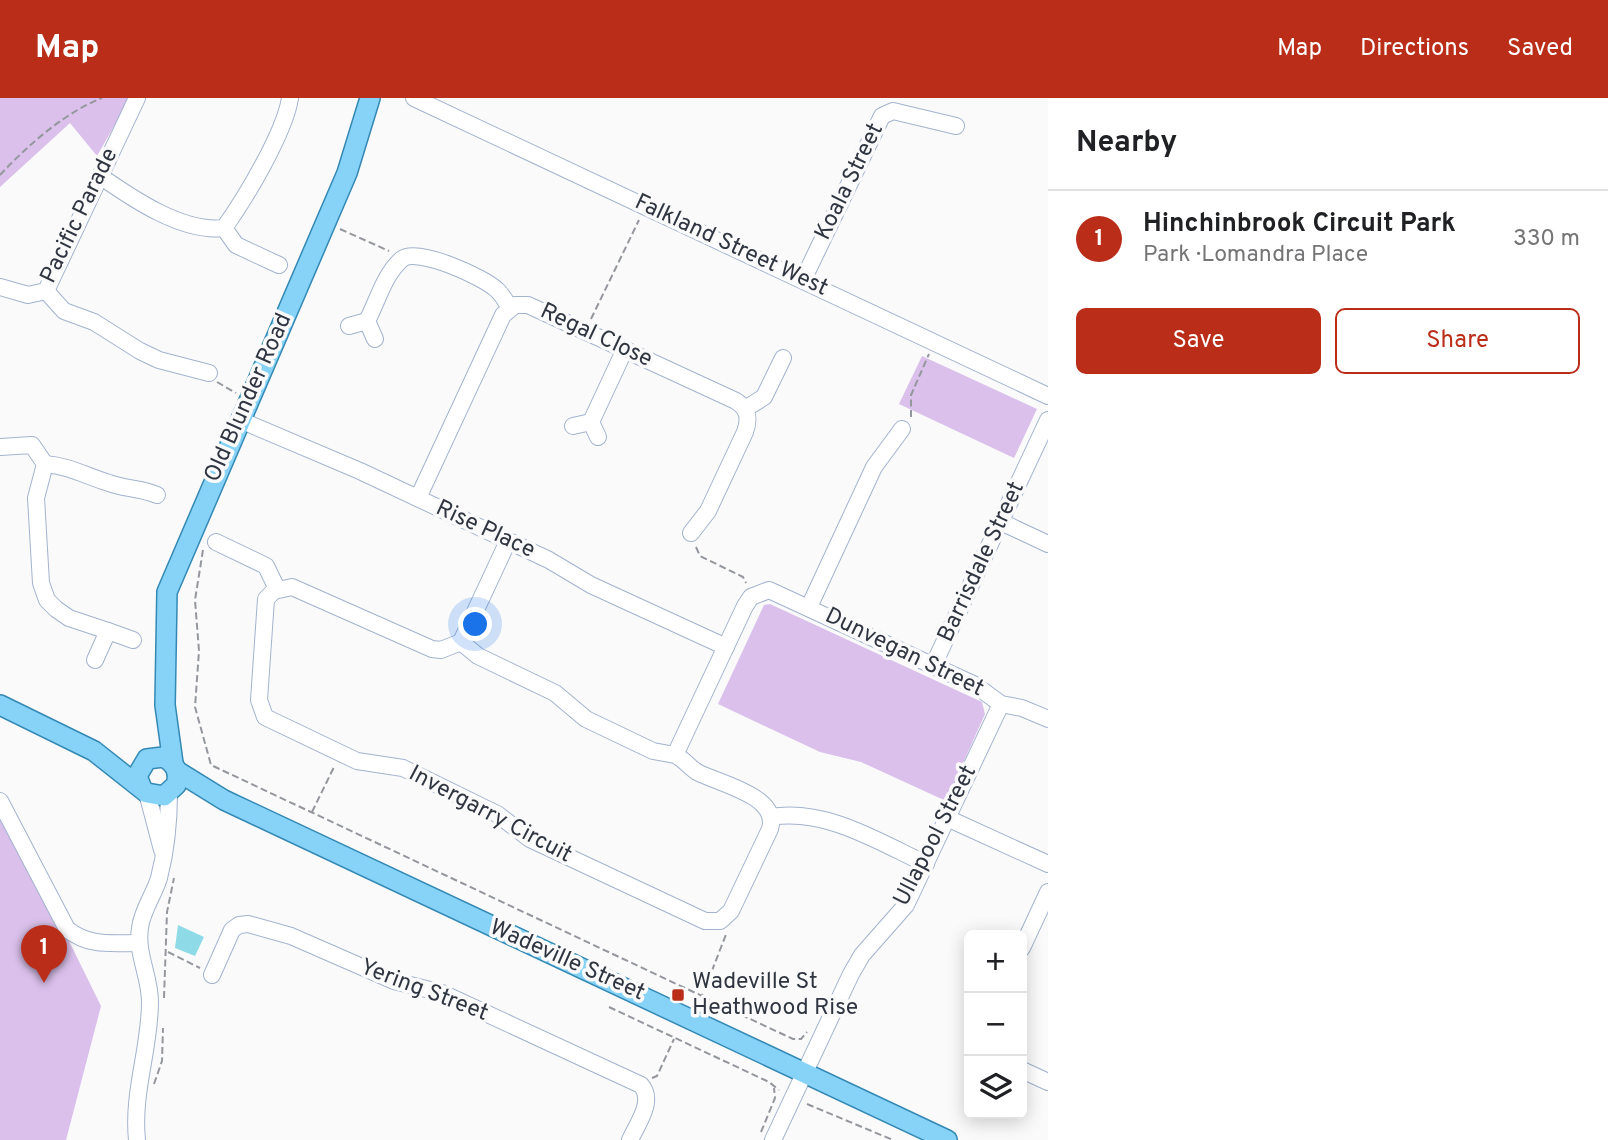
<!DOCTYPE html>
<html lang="en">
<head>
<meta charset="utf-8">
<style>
	body { margin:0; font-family:Overpass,sans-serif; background:#f6f6f6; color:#202124 }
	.controls { position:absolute; right:21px; bottom:21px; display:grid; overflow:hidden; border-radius:10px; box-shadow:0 4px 18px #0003 }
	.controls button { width:63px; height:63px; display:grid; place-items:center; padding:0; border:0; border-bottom:2px solid #e0e0e0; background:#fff; color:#202124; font:35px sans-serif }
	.you { position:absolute; left:476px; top:527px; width:24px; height:24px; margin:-18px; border:5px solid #fff; border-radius:50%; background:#1a73e8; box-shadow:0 0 0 10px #1a73e833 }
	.badge { display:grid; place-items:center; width:46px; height:46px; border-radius:50%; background:#ba2e19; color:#fff; font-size:23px; font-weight:700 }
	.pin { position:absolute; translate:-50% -58px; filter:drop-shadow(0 2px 4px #0008) }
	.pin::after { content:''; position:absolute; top:37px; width:24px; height:21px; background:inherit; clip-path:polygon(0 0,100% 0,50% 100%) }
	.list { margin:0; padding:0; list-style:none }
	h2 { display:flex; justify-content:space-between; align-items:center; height:91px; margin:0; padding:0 28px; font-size:30px }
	h2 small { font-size:23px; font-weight:400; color:#757577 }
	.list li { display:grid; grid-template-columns:46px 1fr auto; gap:21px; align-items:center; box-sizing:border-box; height:98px; padding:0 28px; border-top:2px solid #e0e0e0 }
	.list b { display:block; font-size:26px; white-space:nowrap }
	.list p { margin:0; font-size:23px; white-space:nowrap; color:#757577 }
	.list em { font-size:23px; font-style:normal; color:#757577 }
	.actions { display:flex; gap:14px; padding:21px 28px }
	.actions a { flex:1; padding:16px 0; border:2px solid #ba2e19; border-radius:10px; text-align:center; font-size:24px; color:#ba2e19 }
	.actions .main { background:#ba2e19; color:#fff }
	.icon { flex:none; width:38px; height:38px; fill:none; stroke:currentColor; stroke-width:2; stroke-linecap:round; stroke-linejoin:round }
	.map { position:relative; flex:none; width:1048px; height:1042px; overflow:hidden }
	header { display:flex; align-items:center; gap:42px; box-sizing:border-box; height:98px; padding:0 35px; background:#ba2e19; color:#fff }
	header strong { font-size:33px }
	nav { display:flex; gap:38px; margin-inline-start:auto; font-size:24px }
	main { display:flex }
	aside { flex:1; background:#fff }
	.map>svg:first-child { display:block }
	.green { fill:#dac0eb }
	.water { fill:#8edbe7 }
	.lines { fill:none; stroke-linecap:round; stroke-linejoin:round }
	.minor-casing { stroke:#a3b3ce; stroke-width:18 }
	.major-casing { stroke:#3489b4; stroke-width:22 }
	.path { stroke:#94979d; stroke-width:2; stroke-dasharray:7 3.5; stroke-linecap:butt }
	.minor { stroke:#fff; stroke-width:16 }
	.major { stroke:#86d3f7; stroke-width:19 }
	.poi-dot { fill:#ba2e19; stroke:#fafafa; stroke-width:2.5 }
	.labels { text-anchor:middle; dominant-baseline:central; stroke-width:7; stroke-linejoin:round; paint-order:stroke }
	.street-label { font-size:23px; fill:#303641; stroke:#fafafa }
	.poi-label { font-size:23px; fill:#303641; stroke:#fafafa; text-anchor:start }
</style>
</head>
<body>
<header>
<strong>Map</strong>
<nav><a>Map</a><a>Directions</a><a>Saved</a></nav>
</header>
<main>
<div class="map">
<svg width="1048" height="1042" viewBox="0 0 1048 1042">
	<rect width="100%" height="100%" fill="#fafafa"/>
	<g class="green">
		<polygon points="0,0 130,0 97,58 70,25 0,89"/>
		<polygon points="922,258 1037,311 1014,360 899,306"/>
		<polygon points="770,506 982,604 985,616 946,703 861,664 820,654 718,606 764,507"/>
		<polygon points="0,703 101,908 66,1042 0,1042"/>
	</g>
	<polygon class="water" points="178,827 204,839 195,858 175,850"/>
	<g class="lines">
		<defs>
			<g id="minor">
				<polyline points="414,0 1048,298"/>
				<path d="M100 78C133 101 183 135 224 130 245 101 285 34 290 0"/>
				<polyline points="224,130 236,147 279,167"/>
				<polyline points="803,182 882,18 893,13 956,28"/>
				<polyline points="0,189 28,197 46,193 137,0"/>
				<polyline points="46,193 64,213 94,224 140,253 159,262 209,275"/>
				<path d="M367 223C377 204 385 175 402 161 417 149 484 179 497 192 502 196 506 204 510 210"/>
				<polyline points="349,228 367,223 375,241"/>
				<polyline points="745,311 764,299 783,260"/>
				<polyline points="240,322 360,373 549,462 591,487 726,549"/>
				<polyline points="591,324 625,251"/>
				<polyline points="573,328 591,324 598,339"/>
				<polyline points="0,349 32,347 45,366 36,400 41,485 47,502 56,511 69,520 108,533"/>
				<path d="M45 366C70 368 86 378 109 385 125 391 141 390 157 397"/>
				<path d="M418 400 503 217 515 207H528L736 303C748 311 750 320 745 334L708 413 691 435"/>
				<polyline points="1001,424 1048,446"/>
				<polyline points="216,444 266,468 277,491"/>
				<polyline points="809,509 874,369 902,331"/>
				<polyline points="461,544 508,443"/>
				<polyline points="95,562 108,533 133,542"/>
				<polyline points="933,568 1048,322"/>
				<path d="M675 657C684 661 689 669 697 674 720 686 780 698 770 731L731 813 720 823H705L530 741 497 716 403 670 357 663 265 619 259 602 266 501 274 493 292 489 432 551 441 552 461 544 478 558 555 595 586 621 653 653 675 657 745 508 751 499 769 492 975 587 1001 606 1022 610 1048 621"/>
				<polyline points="147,695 162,752"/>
				<path d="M0 703 67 831C89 849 112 845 139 845"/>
				<path d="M771 719C826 710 879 744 926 766"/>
				<polyline points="947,720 1048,766"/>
				<polyline points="1022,850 1048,794"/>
				<path d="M212 877 232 832 239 827 248 826 291 838 394 883 442 895 641 987C655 1003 637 1026 630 1042"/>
				<polyline points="1022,972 1048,984"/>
				<path d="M137 1042C132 994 150 951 150 904 150 878 136 856 140 830 142 812 154 797 159 780 166 753 169 723 169 695"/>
				<polyline points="773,1042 851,876 862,857 906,807 1001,606"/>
			</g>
			<g id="major">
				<path d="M0 607 94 653 147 695 164 698 176 687C180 674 175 665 163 659L147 661 137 678 142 691"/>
				<polyline points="173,665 165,607 167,494 347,75 370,0"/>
				<polyline points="177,673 224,702 947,1042"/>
			</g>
		</defs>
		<use href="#minor" class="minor-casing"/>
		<use href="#major" class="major-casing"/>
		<g class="path">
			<path d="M0 77C28 47 64 15 102 0"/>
			<polyline points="340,131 389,153"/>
			<polyline points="591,221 639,122"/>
			<polyline points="217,284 236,295"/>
			<polyline points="911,319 911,297 929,256"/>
			<polyline points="696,449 700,458 743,479 746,485"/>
			<polyline points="203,452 195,502 199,553 195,609 211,667 702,898 727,834"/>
			<polyline points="312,714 334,669"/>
			<polyline points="168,854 200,870"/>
			<polyline points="703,899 793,941 801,941 807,934"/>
			<polyline points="164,900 167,814 174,780"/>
			<polyline points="609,909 769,984 779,992"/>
			<polyline points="652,980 657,978 674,941"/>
			<polyline points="154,986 162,963 163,930"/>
			<polyline points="807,1006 893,1042"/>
			<polyline points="761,1034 775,1000 774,990"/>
		</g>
		<use href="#minor" class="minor"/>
		<use href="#major" class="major"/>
	</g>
	<rect class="poi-dot" x="671" y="890" width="14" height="14" rx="3.5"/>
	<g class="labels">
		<g class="street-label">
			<text transform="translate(850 84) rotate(-64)">Koala Street</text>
			<text transform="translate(80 118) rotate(-64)">Pacific Parade</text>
			<text transform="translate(731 148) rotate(25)">Falkland Street West</text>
			<text transform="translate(596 238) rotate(25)">Regal Close</text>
			<text transform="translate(249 300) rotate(-66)">Old Blunder Road</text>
			<text transform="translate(485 432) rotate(25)">Rise Place</text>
			<text transform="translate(982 464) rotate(-65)">Barrisdale Street</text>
			<text transform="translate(904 555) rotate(26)">Dunvegan Street</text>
			<text transform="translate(490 717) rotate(28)">Invergarry Circuit</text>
			<text transform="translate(936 738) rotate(-63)">Ullapool Street</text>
			<text transform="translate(567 863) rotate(24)">Wadeville Street</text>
			<text transform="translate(424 893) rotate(21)">Yering Street</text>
		</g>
		<g class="poi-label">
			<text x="692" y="884">Wadeville St<tspan x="692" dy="26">Heathwood Rise</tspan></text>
		</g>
	</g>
</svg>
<div class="controls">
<button>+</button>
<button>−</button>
<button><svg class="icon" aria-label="layers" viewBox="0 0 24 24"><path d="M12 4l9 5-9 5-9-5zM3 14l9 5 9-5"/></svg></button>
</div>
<div class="you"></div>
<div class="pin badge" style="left:44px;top:885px">1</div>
</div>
<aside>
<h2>Nearby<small></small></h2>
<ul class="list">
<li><span class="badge">1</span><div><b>Hinchinbrook Circuit Park</b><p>Park · Lomandra Place</p></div><em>330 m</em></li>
</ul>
<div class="actions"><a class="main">Save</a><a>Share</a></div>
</aside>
</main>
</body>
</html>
